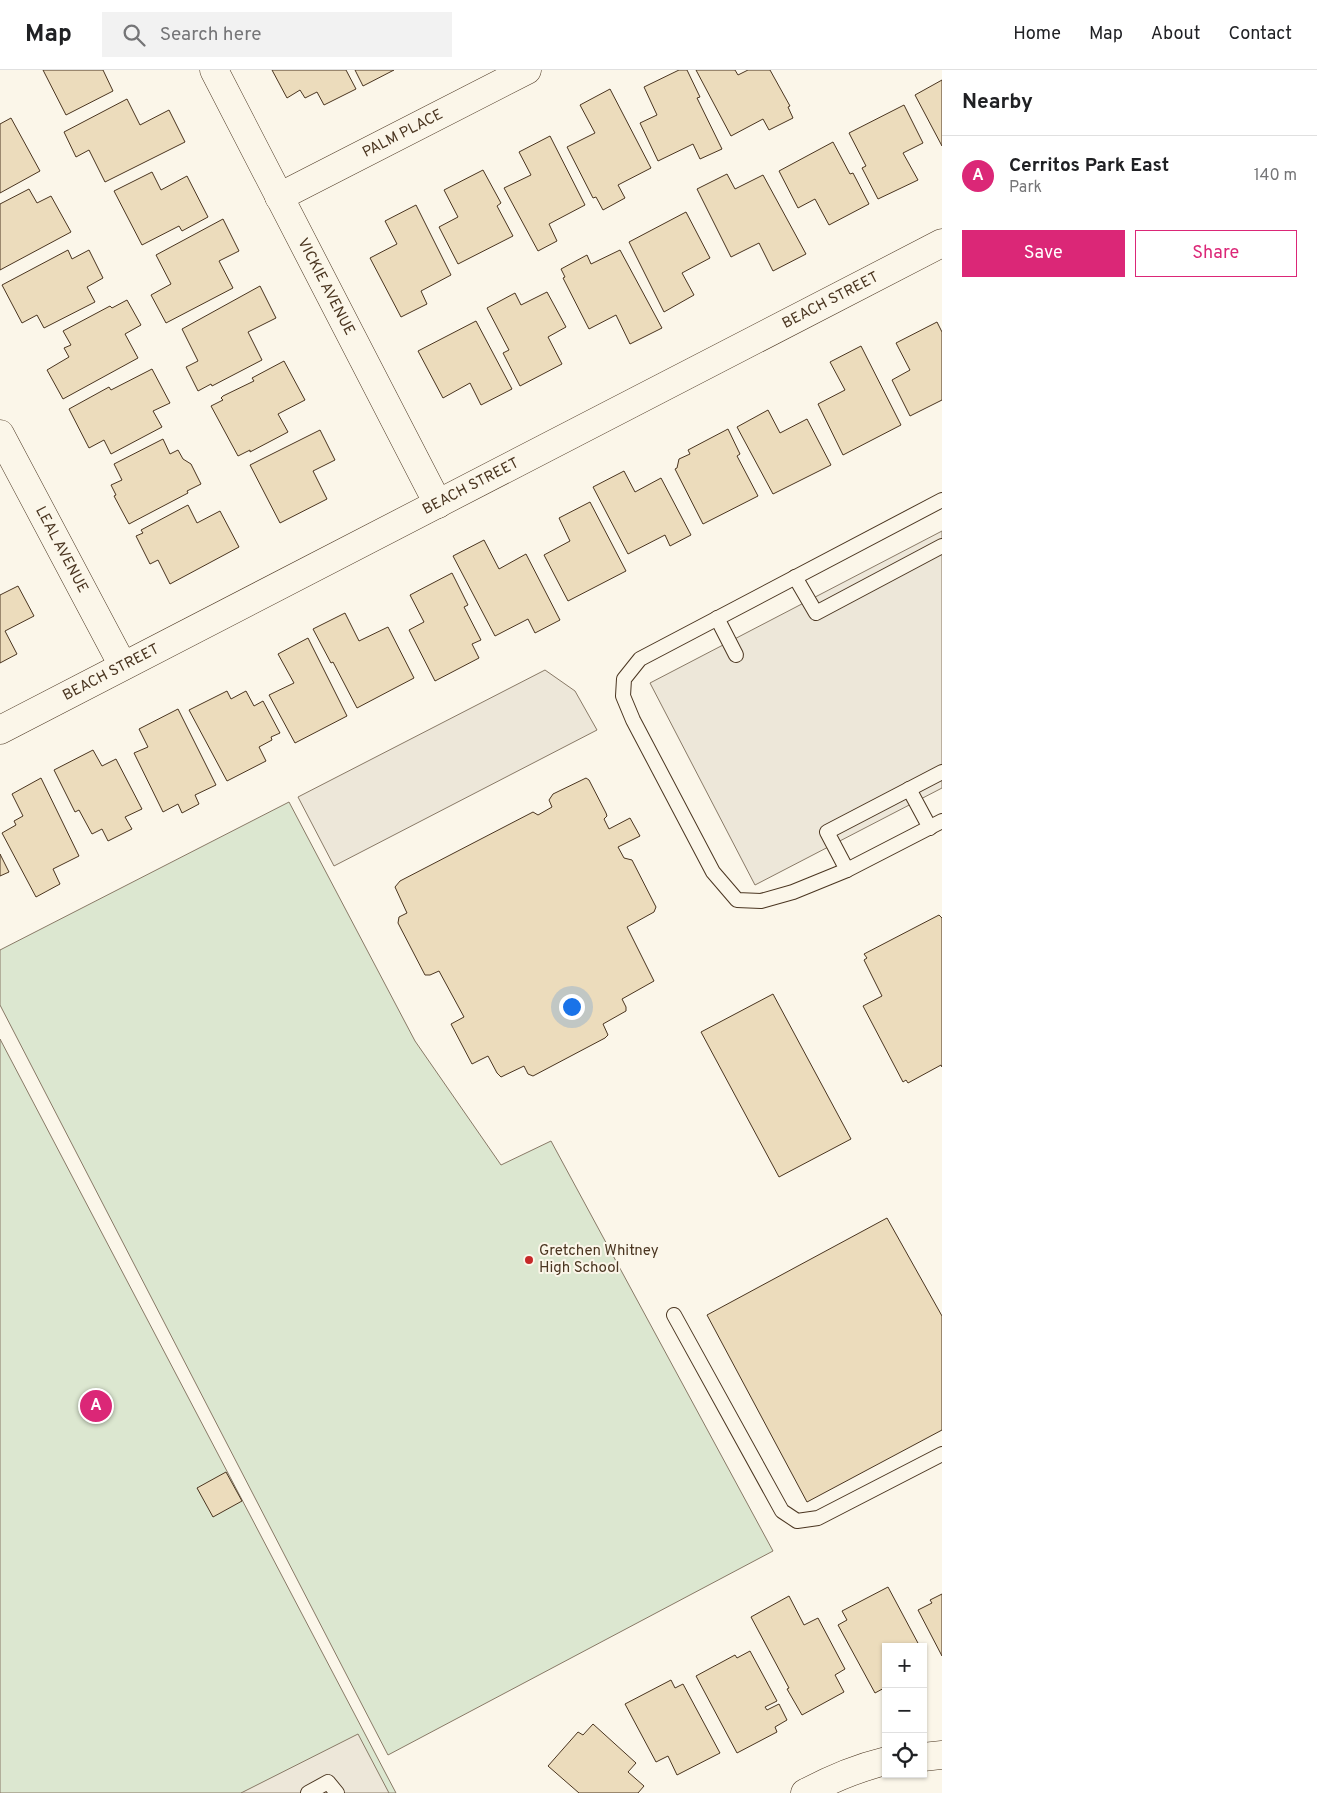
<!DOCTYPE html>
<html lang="en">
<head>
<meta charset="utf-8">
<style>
	body { margin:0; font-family:Overpass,sans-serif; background:#f2f2f2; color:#202124 }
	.controls { position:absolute; right:15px; bottom:15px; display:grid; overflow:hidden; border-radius:0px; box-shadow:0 1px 4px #0004 }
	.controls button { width:45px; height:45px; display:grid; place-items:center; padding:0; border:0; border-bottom:1px solid #e0e0e0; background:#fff; color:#202124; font:25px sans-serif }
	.you { position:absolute; left:571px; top:936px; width:18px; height:18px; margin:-12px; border:4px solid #fff; border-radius:50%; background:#1a73e8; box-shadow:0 0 0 8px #1a73e833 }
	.badge { display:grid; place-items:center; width:32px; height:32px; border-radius:50%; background:#db2777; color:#fff; font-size:16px; font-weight:700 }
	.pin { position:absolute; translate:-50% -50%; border:2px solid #fff; box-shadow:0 1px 5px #0006 }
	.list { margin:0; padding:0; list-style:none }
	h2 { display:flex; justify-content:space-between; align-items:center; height:65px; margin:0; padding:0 20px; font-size:21px }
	h2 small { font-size:16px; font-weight:400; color:#757577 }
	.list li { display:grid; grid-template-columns:32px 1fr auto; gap:15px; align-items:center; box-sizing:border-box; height:80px; padding:0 20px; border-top:1px solid #e0e0e0 }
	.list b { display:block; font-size:19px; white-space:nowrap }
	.list p { margin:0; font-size:16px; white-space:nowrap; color:#757577 }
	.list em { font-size:16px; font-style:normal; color:#757577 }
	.actions { display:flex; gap:10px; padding:15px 20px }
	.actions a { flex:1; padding:11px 0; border:1px solid #db2777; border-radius:0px; text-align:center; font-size:18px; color:#db2777 }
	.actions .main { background:#db2777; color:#fff }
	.icon { flex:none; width:28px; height:28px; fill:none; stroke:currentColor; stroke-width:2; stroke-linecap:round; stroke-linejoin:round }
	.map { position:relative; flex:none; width:942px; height:1723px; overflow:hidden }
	header { display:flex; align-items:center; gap:30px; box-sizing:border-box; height:70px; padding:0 25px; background:#fff; border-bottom:1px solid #e0e0e0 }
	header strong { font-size:24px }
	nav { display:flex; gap:28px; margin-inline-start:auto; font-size:18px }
	.search { width:350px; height:45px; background:#f2f2f2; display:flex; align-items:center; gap:12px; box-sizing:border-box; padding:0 18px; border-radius:0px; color:#757577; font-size:19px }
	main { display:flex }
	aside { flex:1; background:#fff }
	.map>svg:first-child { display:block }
	.green { fill:#dce7d0; stroke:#887966 }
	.parking { fill:#ede7d9; stroke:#887966 }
	.building { fill:#ecdcbc; stroke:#4a3520 }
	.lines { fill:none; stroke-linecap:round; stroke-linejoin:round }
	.lane-casing { stroke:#4a3520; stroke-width:16 }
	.street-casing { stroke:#4a3520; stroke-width:29 }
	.lane { stroke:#fbf6e9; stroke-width:14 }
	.street { stroke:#fbf6e9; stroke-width:28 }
	.poi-dot { fill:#c62828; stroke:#fbf6e9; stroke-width:2 }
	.labels { text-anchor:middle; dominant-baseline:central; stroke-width:4; stroke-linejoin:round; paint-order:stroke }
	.street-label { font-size:15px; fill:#4a3520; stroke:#fbf6e9 }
	.poi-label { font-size:15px; fill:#4a3520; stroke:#fbf6e9; text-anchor:start }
</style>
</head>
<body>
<header>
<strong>Map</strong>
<div class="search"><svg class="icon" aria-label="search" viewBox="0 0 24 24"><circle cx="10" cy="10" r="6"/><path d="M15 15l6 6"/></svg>Search here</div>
<nav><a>Home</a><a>Map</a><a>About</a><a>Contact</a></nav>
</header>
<main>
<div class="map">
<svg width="942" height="1723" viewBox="0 0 942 1723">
	<rect width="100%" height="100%" fill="#fbf6e9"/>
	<g class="green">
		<polygon points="289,732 415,971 501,1095 551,1071 773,1481 388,1685 0,935 0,880"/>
		<polygon points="0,969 396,1723 0,1723"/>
	</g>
	<g class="parking">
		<polygon points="942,461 942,718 755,815 650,613"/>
		<polygon points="545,600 575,621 597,660 334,796 298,727"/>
		<polygon points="358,1664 389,1723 241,1723"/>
	</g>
	<g class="building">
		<polygon points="43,0 103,0 113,21 66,45"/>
		<polygon points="272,0 346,0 356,19 324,35 317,22 305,28 300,20 287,28"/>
		<polygon points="355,0 394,0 363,16"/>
		<polygon points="679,0 687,0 700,27 697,28 722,79 700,89 693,74 658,91 640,53 657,45 644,17"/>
		<polygon points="696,0 735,0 738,5 748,0 770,0 790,36 788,37 793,48 769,60 763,49 731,66"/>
		<polygon points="942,10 942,76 915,25"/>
		<polygon points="610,19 651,98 618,115 625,128 603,140 596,127 593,128 567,77 595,63 580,35"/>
		<polygon points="127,29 140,55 169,40 185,72 105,112 89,80 76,87 64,62"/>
		<polygon points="904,35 923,73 903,83 918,110 878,129 862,98 866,96 849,63"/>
		<polygon points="11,48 40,101 0,123 0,54"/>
		<polygon points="550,66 585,135 549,154 557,171 538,181 504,118 531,105 519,82"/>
		<polygon points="833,72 850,104 853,103 869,134 829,155 815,129 798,138 779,101"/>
		<polygon points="483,100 501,133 497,136 513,166 458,194 439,157 458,147 444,120"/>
		<polygon points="152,102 161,120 187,106 208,147 182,161 179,156 142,175 114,121"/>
		<polygon points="727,104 735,119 763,105 806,184 773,201 759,173 731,187 697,119"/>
		<polygon points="29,119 37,133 51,126 71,162 0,200 0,134"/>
		<polygon points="416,135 451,205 421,221 427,234 401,247 370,188 397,174 385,151"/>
		<polygon points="686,142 710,188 682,203 694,225 664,242 629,172"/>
		<polygon points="223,149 239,181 219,191 233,218 166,253 151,225 171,214 156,185"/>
		<polygon points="68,180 72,189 89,180 103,208 87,217 95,232 44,258 37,245 22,253 2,215"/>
		<polygon points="620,180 662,258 630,274 616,245 589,259 563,208 565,207 561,199 587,185 591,194"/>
		<polygon points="260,216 276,248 248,262 262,290 212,316 211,314 198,321 186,297 198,291 182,259"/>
		<polygon points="547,222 566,257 548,267 562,294 520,316 503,283 509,280 487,238 515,223 521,235"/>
		<polygon points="127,230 141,255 125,264 138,288 63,329 47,300 69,287 64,278 71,275 63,261 110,236 112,238"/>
		<polygon points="476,251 512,319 481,335 470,313 443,328 418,281"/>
		<polygon points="937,252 942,262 942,330 910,346 892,310 910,300 896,273"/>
		<polygon points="861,276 901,355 843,385 818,334 845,320 830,292"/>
		<polygon points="284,291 305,330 278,344 288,362 250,382 250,380 238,386 211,336 223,330 221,328 223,326 254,311 252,308"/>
		<polygon points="152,299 170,333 153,341 162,357 111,384 104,370 89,378 69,339 109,317 111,320"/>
		<polygon points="768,340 780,363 807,349 831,395 773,424 737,357"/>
		<polygon points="728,359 740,384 737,386 758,426 703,454 675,399 677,398 679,389 690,384 688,380"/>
		<polygon points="320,360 335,390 313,401 327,429 280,453 250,395"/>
		<polygon points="163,369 170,384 178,380 183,389 191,394 201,414 187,421 188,423 129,454 114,426 116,425 111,415 122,410 114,394"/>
		<polygon points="624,401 635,422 661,408 691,465 670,476 665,465 628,484 593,417"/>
		<polygon points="590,432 626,501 568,531 544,485 570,471 559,448"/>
		<polygon points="188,435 197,453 220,441 239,477 170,514 158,490 150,494 136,466 143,463 141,460"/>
		<polygon points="484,470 499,499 526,484 560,550 535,563 528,549 495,566 453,486"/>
		<polygon points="452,503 468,535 464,537 481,570 472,574 479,588 435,611 409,560 424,552 410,525"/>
		<polygon points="18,516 34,546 5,561 17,584 0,593 0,525"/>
		<polygon points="345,543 359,571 388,557 414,608 357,638 333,592 331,593 313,559"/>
		<polygon points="308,568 347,646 295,673 269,625 294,613 278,584"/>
		<polygon points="227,621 231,629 246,621 254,636 263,631 280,663 271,667 272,670 259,677 266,691 227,711 189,640"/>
		<polygon points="178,639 216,715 195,725 199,734 182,743 178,734 163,742 134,683 148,677 139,659"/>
		<polygon points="93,680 102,696 116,689 142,739 125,747 132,759 108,771 102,759 92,764 79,740 75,742 54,700"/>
		<polygon points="41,708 79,786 53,799 60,814 36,827 2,763 16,755 14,751 23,746 12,724"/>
		<polygon points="586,708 589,710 606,743 607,746 604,749 609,759 630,748 640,766 618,777 624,788 632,790 656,837 654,842 627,857 654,911 622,929 626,937 626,941 603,954 608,965 605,968 533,1006 528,1004 524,996 501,1007 497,1003 488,986 472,994 451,954 464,947 439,901 430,905 425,905 398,853 399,847 407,843 395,817 400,811 533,742 538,745 552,737 549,730 553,724"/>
		<polygon points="0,784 9,802 0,806"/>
		<polygon points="939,845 942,848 942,997 941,995 908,1013 906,1010 903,1012 863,936 882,926 864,890 867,888 864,884"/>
		<polygon points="773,924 851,1069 779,1107 701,962"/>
		<polygon points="887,1148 942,1246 942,1360 807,1432 707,1245"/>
		<polygon points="226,1402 242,1431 213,1447 197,1418"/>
		<polygon points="888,1517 919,1575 915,1577 886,1577 886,1617 875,1623 838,1555 847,1550 842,1541"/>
		<polygon points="942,1524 942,1586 918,1540 932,1533 930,1530"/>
		<polygon points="789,1526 804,1555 818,1548 845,1599 835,1605 844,1622 802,1645 787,1619 789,1618 751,1547"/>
		<polygon points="750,1581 777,1631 765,1637 767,1640 779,1634 787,1650 775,1657 777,1662 737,1683 696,1606 735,1585 737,1588"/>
		<polygon points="671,1610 675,1618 683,1614 720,1683 677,1705 668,1686 656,1692 625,1634"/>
		<polygon points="593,1654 636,1693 628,1702 644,1716 638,1723 579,1723 548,1696 578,1662 583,1665"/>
	</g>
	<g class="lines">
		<defs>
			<g id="lane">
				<polyline points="942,430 640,589 624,609 623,626 633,650 713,802 737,830 761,831 793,822 847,800 942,751"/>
				<polyline points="795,507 816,543 942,476"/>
				<polyline points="717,548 736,585"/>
				<polyline points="909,719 930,758"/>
				<polyline points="847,800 827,762 942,702"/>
				<polyline points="674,1245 782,1441 797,1451 818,1448 942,1384"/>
				<polyline points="308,1723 328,1712 337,1723"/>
			</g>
			<g id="street">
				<path id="s1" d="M214 0 438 434"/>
				<path id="s2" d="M279 127 527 0"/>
				<path id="s3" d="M0 364 123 596"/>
				<path id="s4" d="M0 660 942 173"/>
				<polyline points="923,1687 942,1685"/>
				<path d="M805 1723C831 1709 857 1698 886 1691"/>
			</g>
		</defs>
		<use href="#lane" class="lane-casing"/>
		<use href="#street" class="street-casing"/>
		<use href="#lane" class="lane"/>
		<use href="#street" class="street"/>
	</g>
	<circle class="poi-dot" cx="529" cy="1190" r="5"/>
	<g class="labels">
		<g class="street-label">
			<text stroke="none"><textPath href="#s2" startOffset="139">PALM PLACE</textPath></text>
			<text stroke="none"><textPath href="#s1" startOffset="244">VICKIE AVENUE</textPath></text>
			<text stroke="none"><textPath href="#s4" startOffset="935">BEACH STREET</textPath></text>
			<text stroke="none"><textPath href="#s4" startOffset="530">BEACH STREET</textPath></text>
			<text stroke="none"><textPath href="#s3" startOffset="131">LEAL AVENUE</textPath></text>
			<text stroke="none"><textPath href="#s4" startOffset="125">BEACH STREET</textPath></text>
		</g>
		<g class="poi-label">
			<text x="539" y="1181">Gretchen Whitney<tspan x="539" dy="17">High School</tspan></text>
		</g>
	</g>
</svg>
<div class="controls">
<button>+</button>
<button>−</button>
<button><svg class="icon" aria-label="locate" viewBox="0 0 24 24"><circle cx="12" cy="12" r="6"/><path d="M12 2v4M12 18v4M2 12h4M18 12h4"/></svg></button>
</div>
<div class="you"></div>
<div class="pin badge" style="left:96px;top:1336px">A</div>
</div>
<aside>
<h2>Nearby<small></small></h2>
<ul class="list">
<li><span class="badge">A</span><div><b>Cerritos Park East</b><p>Park</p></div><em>140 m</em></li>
</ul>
<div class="actions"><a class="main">Save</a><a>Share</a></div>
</aside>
</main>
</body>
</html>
